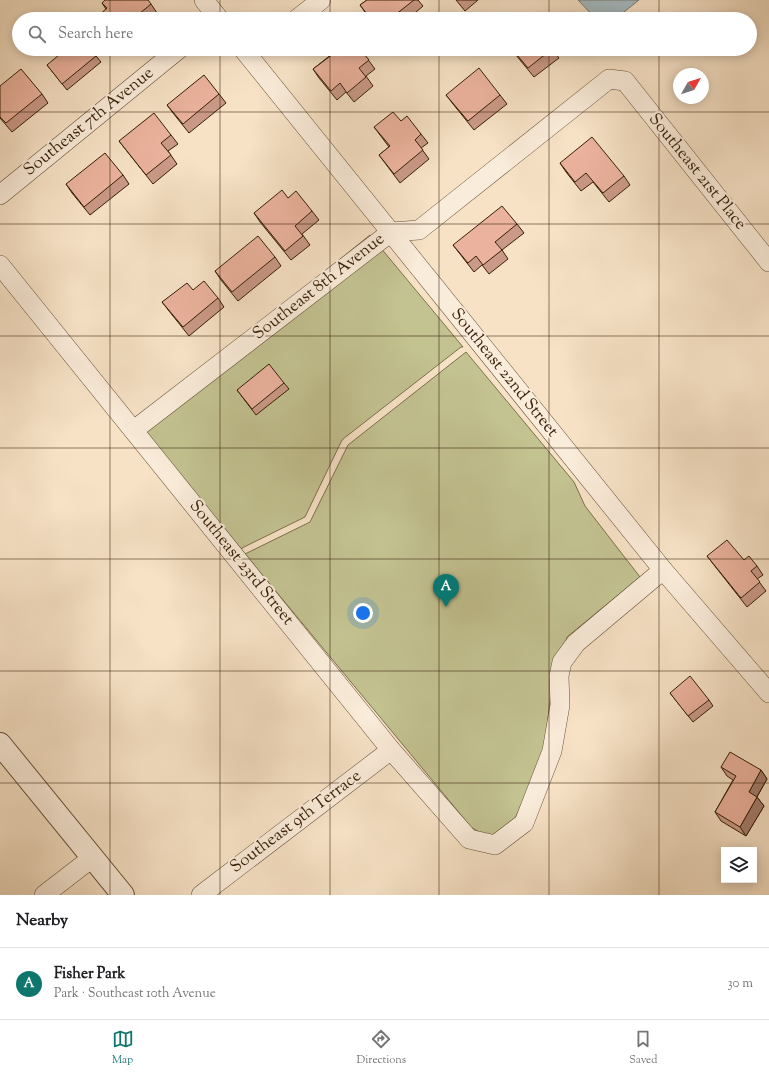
<!DOCTYPE html>
<html lang="en">
<head>
<meta charset="utf-8">
<style>
	body { margin:0; font-family:"Sorts Mill Goudy",serif; background:#f6f6f6; color:#202124 }
	.controls { position:absolute; right:12px; bottom:12px; display:grid; overflow:hidden; border-radius:0px; box-shadow:0 2px 10px #0003 }
	.controls button { width:36px; height:36px; display:grid; place-items:center; padding:0; border:0; border-bottom:1px solid #e0e0e0; background:#fff; color:#202124; font:20px sans-serif }
	.compass { position:absolute; left:673px; top:68px; width:36px; height:36px; border-radius:50%; background:#fff; box-shadow:0 2px 10px #0003; rotate:51deg }
	.you { position:absolute; left:363px; top:613px; width:14px; height:14px; margin:-10px; border:3px solid #fff; border-radius:50%; background:#1a73e8; box-shadow:0 0 0 6px #1a73e833 }
	.badge { display:grid; place-items:center; width:26px; height:26px; border-radius:50%; background:#0f766e; color:#fff; font-size:13px; font-weight:700 }
	.pin { position:absolute; translate:-50% -33px; filter:drop-shadow(0 1px 2px #0008) }
	.pin::after { content:''; position:absolute; top:21px; width:14px; height:12px; background:inherit; clip-path:polygon(0 0,100% 0,50% 100%) }
	.list { margin:0; padding:0; list-style:none }
	h2 { display:flex; justify-content:space-between; align-items:center; height:52px; margin:0; padding:0 16px; font-size:17px }
	h2 small { font-size:13px; font-weight:400; color:#757577 }
	.list li { display:grid; grid-template-columns:26px 1fr auto; gap:12px; align-items:center; box-sizing:border-box; height:72px; padding:0 16px; border-top:1px solid #e0e0e0 }
	.list b { display:block; font-size:15px; white-space:nowrap }
	.list p { margin:0; font-size:13px; white-space:nowrap; color:#757577 }
	.list em { font-size:13px; font-style:normal; color:#757577 }
	.icon { flex:none; width:22px; height:22px; fill:none; stroke:currentColor; stroke-width:2; stroke-linecap:round; stroke-linejoin:round }
	.map { position:relative; flex:none; width:769px; height:895px; overflow:hidden }
	.search { position:absolute; background:#fff; box-shadow:0 2px 10px #0003; left:12px; right:12px; top:12px; height:44px; display:flex; align-items:center; gap:10px; box-sizing:border-box; padding:0 14px; border-radius:22px; color:#757577; font-size:15px }
	.sheet { height:124px; background:#fff }
	nav { display:flex; justify-content:space-around; align-items:center; box-sizing:border-box; height:56px; border-top:1px solid #e0e0e0; background:#fff; font-size:11px; color:#757577 }
	nav a { display:grid; justify-items:center; gap:2px }
	nav .on { color:#0f766e }
	.map>svg:first-child { display:block }
	.green { fill:#c3c291; stroke:#7c704c }
	.water { fill:#a4bac1; stroke:#787c77 }
	.lines { fill:none; stroke-linecap:round; stroke-linejoin:round }
	.minor-casing { stroke:#665037; stroke-width:20 }
	.tertiary-casing { stroke:#665037; stroke-width:24 }
	.minor { stroke:#faecda; stroke-width:19 }
	.tertiary { stroke:#faecda; stroke-width:22 }
	.wall { fill:#ca9987; stroke:#351f07 }
	.shaded-wall { fill:#a47d6e; stroke:#351f07 }
	.building { fill:#ebb29d; stroke:#351f07 }
	.grid { fill:none; stroke:#351f07; stroke-width:1; stroke-opacity:0.55 }
	.labels { text-anchor:middle; dominant-baseline:central; stroke-width:4; stroke-linejoin:round; paint-order:stroke }
	.street-label { font-size:17px; fill:#351f07; stroke:#faecda }
</style>
</head>
<body>
<div class="map">
<svg width="769" height="895" viewBox="0 0 769 895">
	<rect width="100%" height="100%" fill="#f7e2c6"/>
	<filter id="stains"><feTurbulence type="fractalNoise" baseFrequency=".005" numOctaves="4"/><feColorMatrix values="0 0 0 0 .2 0 0 0 0 .09 0 0 0 0 .02 0 0 0 .5 -.17"/></filter>
	<radialGradient id="worn" r=".72"><stop offset=".6" stop-color="#630" stop-opacity="0"/><stop offset="1" stop-color="#630" stop-opacity=".3"/></radialGradient>
	<g class="green">
		<polygon points="370,235 463,347 461,347 343,439 341,442 305,517 242,548 239,559 132,427"/>
		<polygon points="466,352 574,482 585,506 640,577 567,637 552,683 544,753 513,823 501,833 485,836 471,827 245,554 310,522 348,445"/>
	</g>
	<polygon class="water" points="578,0 639,0 615,19 596,19"/>
	<g class="lines">
		<defs>
			<g id="minor">
				<polyline points="204,0 219,19"/>
				<polyline points="297,19 321,0"/>
				<polyline points="243,49 663,570 769,693"/>
				<polyline points="0,195 179,49"/>
				<polyline points="0,265 391,750 469,839 495,845 524,823 552,751 560,705 559,676 562,662 576,643 663,570"/>
				<polyline points="134,430 391,232 419,230 609,79 625,81 769,262"/>
				<polyline points="44,895 92,858"/>
				<polyline points="201,895 391,750"/>
			</g>
			<polyline id="tertiary" points="0,744 123,895"/>
		</defs>
		<use href="#minor" class="minor-casing"/>
		<use href="#tertiary" class="tertiary-casing"/>
		<use href="#minor" class="minor"/>
		<use href="#tertiary" class="tertiary"/>
	</g>
	<g class="wall">
		<polygon points="367,0 418,0 423,6 408,19 370,19 360,5"/>
		<polygon points="456,0 478,0 465,11"/>
		<polygon points="102,3 151,4 157,13 150,19 98,19 106,9"/>
		<polygon points="328,49 360,49 375,69 366,76 373,86 354,102 346,92 337,100 319,78 313,69 332,54"/>
		<polygon points="511,49 552,49 559,58 534,77"/>
		<polygon points="96,56 101,62 67,90 47,65"/>
		<polygon points="0,86 42,94 48,103 12,132 0,118"/>
		<polygon points="219,94 226,103 189,133 173,113 167,105"/>
		<polygon points="446,95 500,95 507,104 474,130 453,104"/>
		<polygon points="401,121 421,134 428,143 421,148 429,159 400,183 379,155 389,147 374,127"/>
		<polygon points="171,135 178,144 168,151 177,164 153,184 126,150 119,141"/>
		<polygon points="560,163 624,176 630,185 609,202 593,182 581,191 566,172"/>
		<polygon points="123,175 129,184 90,215 72,193 66,184"/>
		<polygon points="288,198 312,211 319,220 302,234 310,245 291,260 260,222 254,213"/>
		<polygon points="517,224 524,233 502,250 508,259 489,274 482,265 474,272 453,245"/>
		<polygon points="275,257 281,266 238,301 221,280 215,271"/>
		<polygon points="193,290 218,298 224,307 189,336 169,311 162,302"/>
		<polygon points="284,383 289,389 256,415 237,390"/>
		<polygon points="707,556 744,560 757,566 763,575 757,579 766,591 747,607 714,565"/>
		<polygon points="670,693 709,700 713,706 693,722"/>
		<polygon points="721,767 761,770 767,779 757,797 764,806 746,836 721,821 715,812 733,780 727,776"/>
	</g>
	<g class="shaded-wall">
		<polygon points="761,770 767,779 755,800 749,792"/>
		<polygon points="757,797 764,806 746,836 740,827"/>
	</g>
	<g class="building">
		<polygon points="105,0 148,0 151,4 133,19 99,19 97,17 107,8 102,3"/>
		<polygon points="367,0 414,0 390,19 371,19 360,5"/>
		<polygon points="66,49 91,49 96,56 62,84 47,65"/>
		<polygon points="329,49 360,49 369,60 359,68 366,77 347,93 340,83 331,91 313,69 333,54"/>
		<polygon points="512,49 552,49 528,68"/>
		<polygon points="479,68 500,95 468,121 446,95"/>
		<polygon points="21,69 42,94 6,123 0,117 0,86"/>
		<polygon points="204,75 219,94 183,124 167,105"/>
		<polygon points="393,112 401,121 407,116 421,134 415,140 423,150 394,174 379,155 390,146 374,127"/>
		<polygon points="154,113 171,135 161,143 171,155 146,175 119,141"/>
		<polygon points="592,137 624,176 603,193 586,173 575,182 560,163"/>
		<polygon points="105,153 123,175 84,207 66,184"/>
		<polygon points="282,190 288,198 296,191 312,211 295,226 303,236 285,251 254,213"/>
		<polygon points="502,206 517,224 495,242 502,250 483,265 476,256 468,263 453,245"/>
		<polygon points="258,236 275,257 232,292 215,271"/>
		<polygon points="204,281 218,298 183,327 162,302 187,283 193,290"/>
		<polygon points="269,364 284,383 252,409 237,390"/>
		<polygon points="727,540 744,560 749,556 757,566 751,571 760,582 741,598 707,556"/>
		<polygon points="690,676 709,700 688,716 670,693"/>
		<polygon points="730,752 761,770 749,792 757,797 740,827 715,812 736,776 721,767"/>
	</g>
	<path class="grid" d="M110 0V19M220 0V19M330 0V19M439 0V19M549 0V19M659 0V19M110 49V895M220 49V895M330 49V895M439 49V895M549 49V895M659 49V895M0 112H769M0 224H769M0 336H769M0 448H769M0 559H769M0 671H769M0 783H769"/>
	<g class="labels">
		<g class="street-label">
			<text transform="translate(89 122) rotate(-39)">Southeast 7th Avenue</text>
			<text transform="translate(697 172) rotate(51)">Southeast 21st Place</text>
			<text transform="translate(319 287) rotate(-38)">Southeast 8th Avenue</text>
			<text transform="translate(504 373) rotate(51)">Southeast 22nd Street</text>
			<text transform="translate(241 563) rotate(51)">Southeast 23rd Street</text>
			<text transform="translate(296 822) rotate(-37)">Southeast 9th Terrace</text>
		</g>
	</g>
	<rect width="100%" height="100%" filter="url(#stains)"/>
	<rect width="100%" height="100%" fill="url(#worn)"/>
</svg>
<div class="controls">
<button><svg class="icon" aria-label="layers" viewBox="0 0 24 24"><path d="M12 4l9 5-9 5-9-5zM3 14l9 5 9-5"/></svg></button>
</div>
<svg class="compass" viewBox="-18 -18 36 36"><path d="M0-13l5 13h-10z" fill="#e53935"/><path d="M0 13l5-13h-10z" fill="#757577"/></svg>
<div class="you"></div>
<div class="pin badge" style="left:446px;top:607px">A</div>
<div class="search"><svg class="icon" aria-label="search" viewBox="0 0 24 24"><circle cx="10" cy="10" r="6"/><path d="M15 15l6 6"/></svg>Search here</div>
</div>
<section class="sheet">
<h2>Nearby<small></small></h2>
<ul class="list">
<li><span class="badge">A</span><div><b>Fisher Park</b><p>Park · Southeast 10th Avenue</p></div><em>30 m</em></li>
</ul>
</section>
<nav>
<a class="on"><svg class="icon" aria-label="map" viewBox="0 0 24 24"><path d="M3 6l6-2 6 2 6-2v14l-6 2-6-2-6 2zM9 4v14M15 6v14"/></svg>Map</a>
<a><svg class="icon" aria-label="directions" viewBox="0 0 24 24"><path d="M12 3l9 9-9 9-9-9zM9 14v-3h6M13 9l2 2-2 2"/></svg>Directions</a>
<a><svg class="icon" aria-label="saved" viewBox="0 0 24 24"><path d="M7 4h10v16l-5-4-5 4z"/></svg>Saved</a>
</nav>
</body>
</html>
